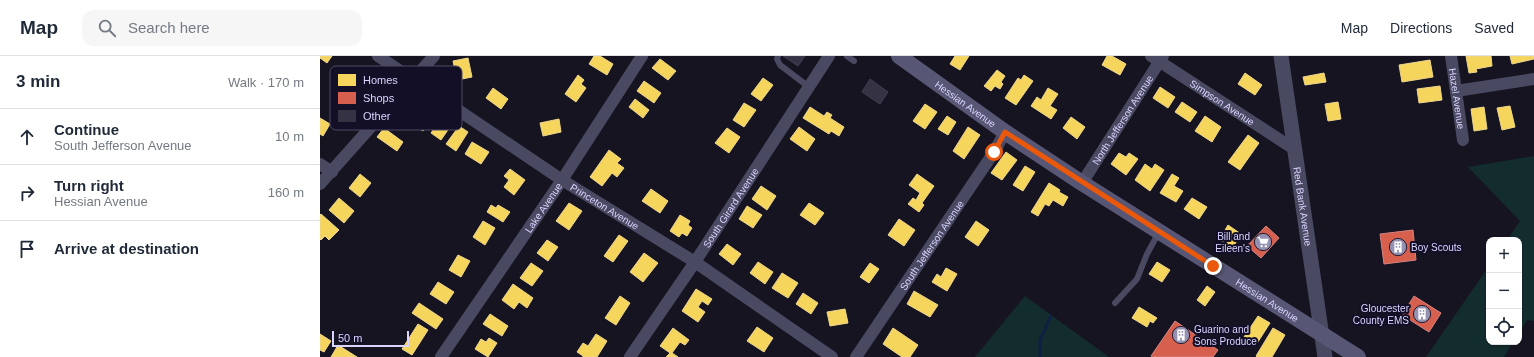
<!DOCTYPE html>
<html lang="en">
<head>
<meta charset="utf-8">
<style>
	body { margin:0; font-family:Arial,sans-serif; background:#f6f6f7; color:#1f2937 }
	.controls { position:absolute; right:12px; bottom:12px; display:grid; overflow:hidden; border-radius:8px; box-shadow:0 1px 3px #0004 }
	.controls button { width:36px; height:36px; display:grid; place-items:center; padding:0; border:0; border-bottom:1px solid #e0e1e3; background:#fff; color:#1f2937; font:20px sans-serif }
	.scale { position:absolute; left:12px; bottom:10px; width:77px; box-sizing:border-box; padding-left:4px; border:2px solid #d9d4ff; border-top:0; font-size:11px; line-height:14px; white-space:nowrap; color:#d9d4ff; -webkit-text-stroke:3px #130f26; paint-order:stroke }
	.stop { position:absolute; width:12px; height:12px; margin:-9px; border:3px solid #ea580c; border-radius:50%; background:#fff }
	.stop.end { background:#ea580c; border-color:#fff; box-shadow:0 1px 4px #0008 }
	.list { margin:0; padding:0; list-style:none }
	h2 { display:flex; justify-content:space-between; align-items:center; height:52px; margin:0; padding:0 16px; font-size:17px }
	h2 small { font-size:13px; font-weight:400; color:#747a83 }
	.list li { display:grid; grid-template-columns:26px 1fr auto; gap:12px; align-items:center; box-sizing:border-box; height:56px; padding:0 16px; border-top:1px solid #e0e1e3 }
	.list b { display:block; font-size:15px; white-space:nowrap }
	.list p { margin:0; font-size:13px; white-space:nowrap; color:#747a83 }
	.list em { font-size:13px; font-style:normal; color:#747a83 }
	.icon { flex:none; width:22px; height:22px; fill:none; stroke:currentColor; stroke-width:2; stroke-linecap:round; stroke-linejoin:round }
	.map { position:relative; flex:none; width:1214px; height:301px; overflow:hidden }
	header { display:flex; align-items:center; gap:24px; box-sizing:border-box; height:56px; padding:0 20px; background:#fff; border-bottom:1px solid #e0e1e3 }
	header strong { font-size:19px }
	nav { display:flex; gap:22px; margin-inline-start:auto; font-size:14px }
	.search { width:280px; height:36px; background:#f6f6f7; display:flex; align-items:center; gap:10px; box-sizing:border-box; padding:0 14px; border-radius:12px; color:#747a83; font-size:15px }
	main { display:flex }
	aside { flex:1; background:#fff }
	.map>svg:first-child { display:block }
	.green { fill:#132c2d }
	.homes { fill:#f6d55c; stroke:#edd58d }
	.shops { fill:#d6604d; stroke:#d78382 }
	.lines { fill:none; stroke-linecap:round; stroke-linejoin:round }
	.stream { stroke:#0d2144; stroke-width:3 }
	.building { fill:#343243; stroke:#433f54 }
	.service { stroke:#4a4962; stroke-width:6 }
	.minor { stroke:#4a4962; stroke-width:12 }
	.tertiary { stroke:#4a4962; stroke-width:15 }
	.secondary { stroke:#575674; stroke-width:16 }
	.route { stroke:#ea580c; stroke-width:5 }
	.labels { text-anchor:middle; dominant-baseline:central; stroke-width:4; stroke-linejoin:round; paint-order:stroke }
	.street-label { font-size:10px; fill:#d9d4ff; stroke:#130f26 }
	.poi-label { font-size:10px; fill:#d9d4ff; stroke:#130f26; text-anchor:end }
	.key { fill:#130f26; stroke:#4e4a67; stroke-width:1 }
	.key-label { font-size:11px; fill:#d9d4ff }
</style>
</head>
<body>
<header>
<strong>Map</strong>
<div class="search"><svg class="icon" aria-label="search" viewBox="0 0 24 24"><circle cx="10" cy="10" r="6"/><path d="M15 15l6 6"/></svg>Search here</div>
<nav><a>Map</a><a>Directions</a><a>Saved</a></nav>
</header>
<main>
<aside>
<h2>3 min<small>Walk · 170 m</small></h2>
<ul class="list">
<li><svg class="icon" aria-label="ahead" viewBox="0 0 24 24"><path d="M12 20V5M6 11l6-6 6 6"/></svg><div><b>Continue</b><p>South Jefferson Avenue</p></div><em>10 m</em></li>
<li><svg class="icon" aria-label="right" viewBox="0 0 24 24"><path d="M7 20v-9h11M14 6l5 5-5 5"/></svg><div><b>Turn right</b><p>Hessian Avenue</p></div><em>160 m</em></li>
<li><svg class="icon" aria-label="arrive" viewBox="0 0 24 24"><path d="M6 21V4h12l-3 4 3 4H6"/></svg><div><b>Arrive at destination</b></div></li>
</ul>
</aside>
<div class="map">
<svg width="1214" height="301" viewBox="0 0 1214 301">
	<rect width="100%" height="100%" fill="#161421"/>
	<g class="green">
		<polygon points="1214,100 1214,265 1207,264 1199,277 1199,184 1187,184 1200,165 1148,111"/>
		<polygon points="1169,210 1169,286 1193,286 1184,301 1106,301"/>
		<polygon points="705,240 789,301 655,301"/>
	</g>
	<g class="homes">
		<polygon points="0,0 12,0 7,7 0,2"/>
		<polygon points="274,0 280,0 293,8 287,19 269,8"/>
		<polygon points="635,0 649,0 640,14 630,8"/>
		<polygon points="787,0 792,0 806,8 800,19 782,9"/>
		<polygon points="1146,0 1171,0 1172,10 1156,13 1157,16 1149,17"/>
		<polygon points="1190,0 1214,0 1214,3 1192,8"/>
		<polygon points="148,2 152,21 137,24 133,5"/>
		<polygon points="340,3 356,15 348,24 332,12"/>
		<polygon points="1110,4 1113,21 1082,26 1079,9"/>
		<polygon points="677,14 685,20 681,26 683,28 680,33 675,30 671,35 664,30"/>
		<polygon points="925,17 942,29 935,39 918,28"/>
		<polygon points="1004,17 1006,26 985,29 983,21"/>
		<polygon points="258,19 264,24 261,28 266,32 256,46 245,38"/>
		<polygon points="704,19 713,25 696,49 685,42 698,22 701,24"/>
		<polygon points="443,22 453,29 441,45 431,38"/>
		<polygon points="324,25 341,37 334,47 317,35"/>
		<polygon points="1120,30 1122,44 1099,47 1097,33"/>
		<polygon points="840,31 855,41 848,52 833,42"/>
		<polygon points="173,32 188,43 181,53 166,42"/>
		<polygon points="728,32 738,38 730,50 737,54 731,63 711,50 717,41 721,44"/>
		<polygon points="315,43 329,54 323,62 309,51"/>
		<polygon points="862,46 877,56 870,66 855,56"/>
		<polygon points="1018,46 1021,63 1008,65 1005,48"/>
		<polygon points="424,47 436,54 424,71 413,64"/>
		<polygon points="109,48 117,54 103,75 95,69"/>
		<polygon points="605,48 617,56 605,73 593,65"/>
		<polygon points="1190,50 1195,71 1182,74 1177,52"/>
		<polygon points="490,51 504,60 507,56 512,59 510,62 524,71 519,80 511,75 509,78 483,62"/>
		<polygon points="1164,51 1167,73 1154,75 1151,53"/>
		<polygon points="124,58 134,65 121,84 111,77"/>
		<polygon points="627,60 636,66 628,79 618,73"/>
		<polygon points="885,60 901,71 892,86 875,75"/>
		<polygon points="751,61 765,71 757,83 743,72"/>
		<polygon points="0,62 10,68 3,80 0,78"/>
		<polygon points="239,63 241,76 223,80 220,67"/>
		<polygon points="139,70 148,76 136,95 126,88"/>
		<polygon points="479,71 495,83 487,95 470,83"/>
		<polygon points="648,71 660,79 644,103 633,95"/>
		<polygon points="64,72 83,86 77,95 57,81"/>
		<polygon points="407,72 420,81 409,97 395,87"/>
		<polygon points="928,79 939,87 920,114 908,106"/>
		<polygon points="152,86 169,96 161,108 145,98"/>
		<polygon points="289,94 301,103 297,107 304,112 297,121 292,117 282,130 270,121"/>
		<polygon points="686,96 697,104 682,124 671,117"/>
		<polygon points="799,97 806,101 809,97 818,103 806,119 791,108"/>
		<polygon points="825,108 832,113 835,108 844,114 830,135 815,124"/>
		<polygon points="705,110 715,116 703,135 693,129"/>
		<polygon points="190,113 205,124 194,139 184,131 189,124 184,120"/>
		<polygon points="40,118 51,127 40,141 29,132"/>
		<polygon points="597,118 614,130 602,147 604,149 599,156 588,148 593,142 596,144 600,137 589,129"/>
		<polygon points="852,118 859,122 854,130 863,135 856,146 840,137"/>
		<polygon points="729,127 740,134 739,136 748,141 743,150 733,144 729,150 725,148 718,160 711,156"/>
		<polygon points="441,130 456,140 447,154 432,143"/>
		<polygon points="331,133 348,145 340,157 322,145"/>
		<polygon points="19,142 34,155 24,167 9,154"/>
		<polygon points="872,142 887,151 879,163 864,153"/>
		<polygon points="249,147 262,155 249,174 236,165"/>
		<polygon points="489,147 504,157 495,169 480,159"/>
		<polygon points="171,149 176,152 178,149 190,156 183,166 167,156"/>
		<polygon points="427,150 442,159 433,172 419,163"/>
		<polygon points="1,158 19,174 9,184 5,180 1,184 0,183 0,159"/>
		<polygon points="360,159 370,165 368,169 372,172 367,180 362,177 359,181 350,175"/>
		<polygon points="579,163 595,174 584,190 568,179"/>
		<polygon points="163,165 175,172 165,189 153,181"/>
		<polygon points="656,165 669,174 658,190 645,181"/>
		<polygon points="908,169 921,178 910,196 897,188"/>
		<polygon points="299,179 308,185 293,206 284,200"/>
		<polygon points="227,184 238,191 228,205 217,197"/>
		<polygon points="407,188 421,198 413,209 399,198"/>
		<polygon points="324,197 338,207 323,226 310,216"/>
		<polygon points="138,199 150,205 141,221 129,214"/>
		<polygon points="438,206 453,216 445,228 430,217"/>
		<polygon points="837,206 850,214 842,226 829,218"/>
		<polygon points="211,207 223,215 212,230 200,222"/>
		<polygon points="550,207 559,213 549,227 540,221"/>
		<polygon points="626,212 637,218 627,235 612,226 617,218 621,221"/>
		<polygon points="462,217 478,227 468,242 452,232"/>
		<polygon points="118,226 134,236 126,248 110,238"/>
		<polygon points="193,228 213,242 207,252 199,246 194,253 182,244"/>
		<polygon points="887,230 895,236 885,250 877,244"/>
		<polygon points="376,233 392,243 388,249 382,245 378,251 385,256 378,266 362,255"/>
		<polygon points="594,235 618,249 610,261 587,248"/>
		<polygon points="483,237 498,247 491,258 476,248"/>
		<polygon points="300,240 310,247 296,269 285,262"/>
		<polygon points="99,247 123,263 116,273 92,257"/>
		<polygon points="819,251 837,262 833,267 830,265 827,271 812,262"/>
		<polygon points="525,253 528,267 510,270 507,256"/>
		<polygon points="170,258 188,270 182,280 163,268"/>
		<polygon points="938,260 950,267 936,289 924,281"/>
		<polygon points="98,268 108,274 92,299 82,293"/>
		<polygon points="437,271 453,282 444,296 427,285"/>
		<polygon points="353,272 369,284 365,289 360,286 352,297 358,301 346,301 350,297 340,290"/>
		<polygon points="573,272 598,289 590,301 582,301 563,288"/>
		<polygon points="953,272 965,279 952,301 937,301 936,300"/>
		<polygon points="0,278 11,285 4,296 0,294"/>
		<polygon points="276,278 287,285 277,301 263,301 263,300 257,296 263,287 268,290"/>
		<polygon points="169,282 177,287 168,301 155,293 161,283 166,286"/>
		<polygon points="18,289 37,301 11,301"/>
	</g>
	<g class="shops">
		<polygon points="946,170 959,182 941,202 927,190"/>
		<polygon points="1093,174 1096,204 1064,208 1060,178"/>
		<polygon points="1094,240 1121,257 1109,276 1082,259"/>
		<polygon points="855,265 898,294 893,301 833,301 831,300"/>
	</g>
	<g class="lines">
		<polyline class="stream" points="720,301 720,284 731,260"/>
	</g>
	<g class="building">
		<polygon points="463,0 485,0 478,10"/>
		<polygon points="550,23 568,36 560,48 542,36"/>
	</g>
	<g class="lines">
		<g class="service">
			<polyline points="458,0 457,3 460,9 489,31"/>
			<polyline points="527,0 534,5"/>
			<polyline points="795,247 817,223 827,198 839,176"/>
		</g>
		<g class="minor">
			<path id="s1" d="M58 0 242 124 375 206 512 301"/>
			<path id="s2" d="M831 0 974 93"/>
			<path id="s3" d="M1131 0 1143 84"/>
			<polyline points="1136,35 1214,23"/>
			<polyline points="0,108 12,116"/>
			<path id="s4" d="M762 127 843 0"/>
			<polyline points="0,128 114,0"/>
			<path id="s5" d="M121 301 242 124 322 0"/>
			<path id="s6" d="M310 301 375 206 509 0"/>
			<path id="s7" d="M536 301 674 96 685 76"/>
		</g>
		<path class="tertiary" id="s8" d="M961 0 1005 301"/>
		<path class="secondary" id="s9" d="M579 0 685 76 762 127 1038 301"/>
	</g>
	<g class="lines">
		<polyline class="route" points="674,96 685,76 893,210"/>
	</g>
	<defs>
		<symbol id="supermarket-disc" viewBox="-11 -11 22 22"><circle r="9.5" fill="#9591b1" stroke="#130f26"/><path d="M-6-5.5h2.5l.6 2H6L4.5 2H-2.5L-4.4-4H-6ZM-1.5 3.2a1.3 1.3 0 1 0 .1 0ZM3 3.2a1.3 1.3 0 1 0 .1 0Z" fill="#fff"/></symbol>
		<symbol id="building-disc" viewBox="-11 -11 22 22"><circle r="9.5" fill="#9591b1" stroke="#130f26"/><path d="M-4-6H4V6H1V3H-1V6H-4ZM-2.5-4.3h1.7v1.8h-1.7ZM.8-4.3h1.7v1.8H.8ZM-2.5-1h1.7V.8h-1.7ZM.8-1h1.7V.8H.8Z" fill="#fff"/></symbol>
	</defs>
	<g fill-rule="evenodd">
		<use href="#supermarket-disc" x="933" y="176" width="20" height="20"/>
		<use href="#building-disc" x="1068" y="181" width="20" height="20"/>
		<use href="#building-disc" x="1092" y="248" width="20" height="20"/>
		<use href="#building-disc" x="851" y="269" width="20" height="20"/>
	</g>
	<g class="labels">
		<g class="street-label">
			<text stroke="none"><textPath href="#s3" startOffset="43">Hazel Avenue</textPath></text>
			<text stroke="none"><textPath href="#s2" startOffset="85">Simpson Avenue</textPath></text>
			<text stroke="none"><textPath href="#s9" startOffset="82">Hessian Avenue</textPath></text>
			<text stroke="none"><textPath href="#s4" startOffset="75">North Jefferson Avenue</textPath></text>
			<text stroke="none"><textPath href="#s1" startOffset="272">Princeton Avenue</textPath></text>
			<text stroke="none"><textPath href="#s6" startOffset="180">South Girard Avenue</textPath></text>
			<text stroke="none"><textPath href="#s8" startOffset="152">Red Bank Avenue</textPath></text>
			<text stroke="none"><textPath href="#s5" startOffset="181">Lake Avenue</textPath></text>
			<text stroke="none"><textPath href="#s7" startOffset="135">South Jefferson Avenue</textPath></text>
			<text stroke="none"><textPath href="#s9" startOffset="442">Hessian Avenue</textPath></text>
		</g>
		<g class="poi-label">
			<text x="930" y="180">Bill and<tspan x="930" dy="12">Eileen's</tspan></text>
			<text x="1091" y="191" text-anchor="start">Boy Scouts</text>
			<text x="1089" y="252">Gloucester<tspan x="1089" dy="12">County EMS</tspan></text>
			<text x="874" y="273" text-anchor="start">Guarino and<tspan x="874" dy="12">Sons Produce</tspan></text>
		</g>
	</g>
	<rect x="10" y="10" width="132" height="64" rx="6" class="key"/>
	<rect x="18" y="18" width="18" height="12" fill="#f6d55c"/>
	<rect x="18" y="36" width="18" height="12" fill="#d6604d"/>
	<rect x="18" y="54" width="18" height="12" fill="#343243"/>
	<g class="key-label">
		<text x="43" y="28">Homes</text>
		<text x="43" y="46">Shops</text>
		<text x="43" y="64">Other</text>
	</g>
</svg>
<div class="controls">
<button>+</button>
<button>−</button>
<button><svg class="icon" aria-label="locate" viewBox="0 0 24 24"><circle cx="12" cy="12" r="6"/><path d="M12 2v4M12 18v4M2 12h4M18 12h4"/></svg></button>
</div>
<div class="scale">50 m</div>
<div class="stop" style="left:674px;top:96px"></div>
<div class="stop end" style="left:893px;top:210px"></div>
</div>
</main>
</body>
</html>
